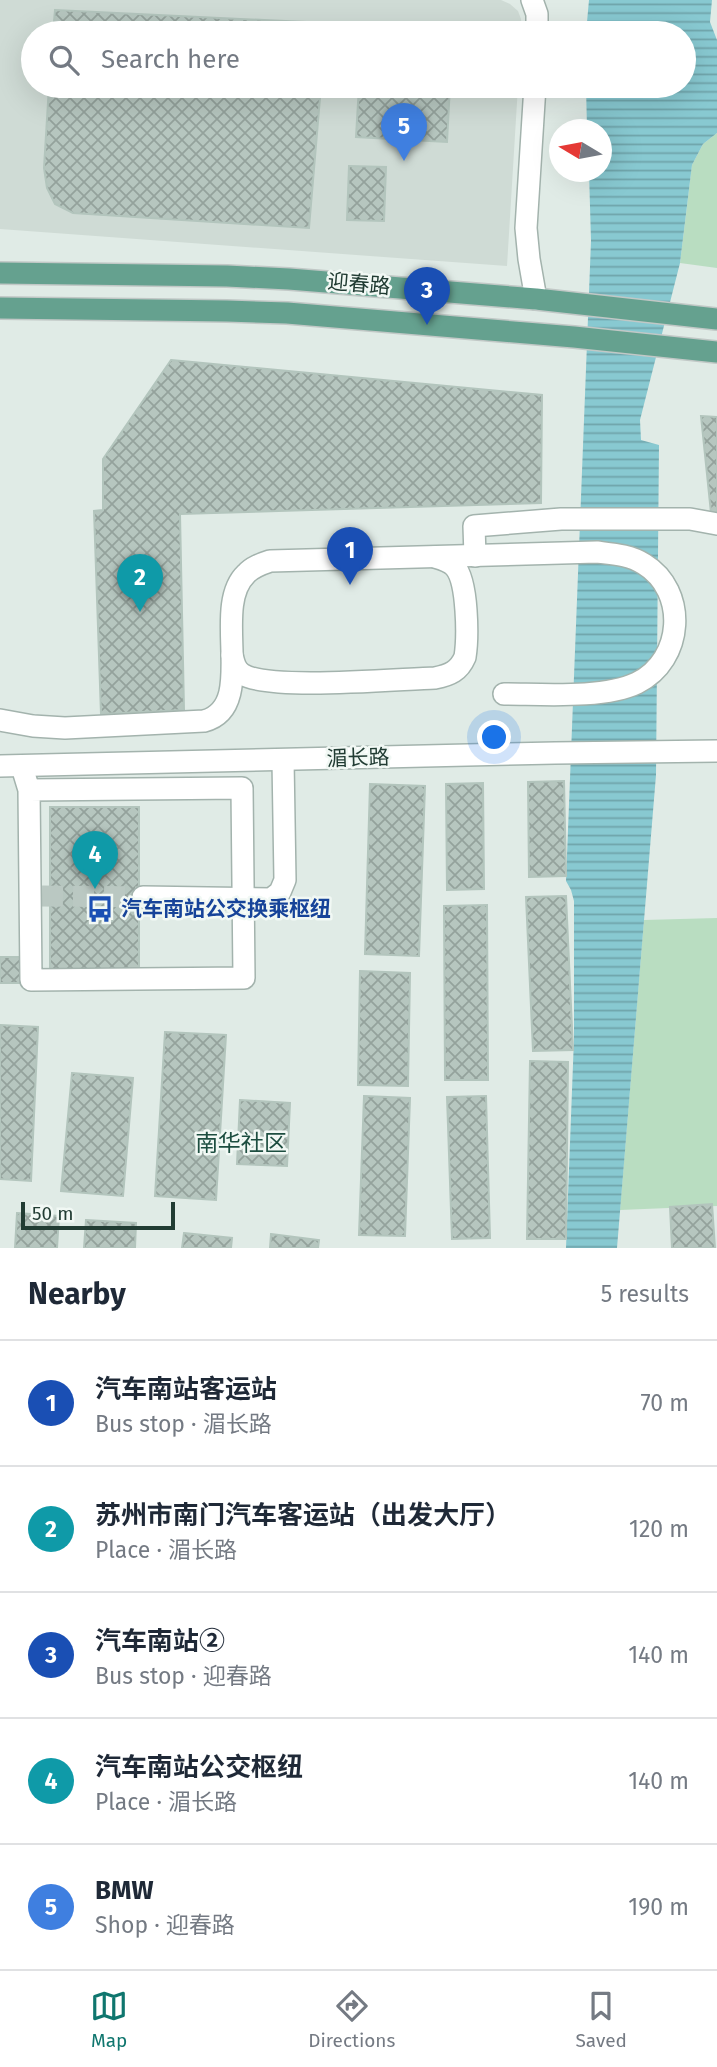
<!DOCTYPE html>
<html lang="en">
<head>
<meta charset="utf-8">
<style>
	body { margin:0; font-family:"Fira Sans","Noto Sans SC",sans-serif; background:#f6f6f7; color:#1f2937 }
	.compass { position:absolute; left:549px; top:119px; width:63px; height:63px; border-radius:50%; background:#fff; box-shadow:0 7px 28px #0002; rotate:280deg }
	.scale { position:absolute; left:21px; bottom:18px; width:154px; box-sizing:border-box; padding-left:7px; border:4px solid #213c33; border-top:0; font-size:19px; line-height:24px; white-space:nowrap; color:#213c33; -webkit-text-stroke:5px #f1f8f4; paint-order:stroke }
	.you { position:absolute; left:495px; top:738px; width:24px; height:24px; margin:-18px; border:5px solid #fff; border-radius:50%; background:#1a73e8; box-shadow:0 0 0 10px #1a73e833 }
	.badge { display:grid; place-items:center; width:46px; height:46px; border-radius:50%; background:#0f766e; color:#fff; font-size:23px; font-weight:700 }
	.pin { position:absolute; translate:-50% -58px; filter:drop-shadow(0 2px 4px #0008) }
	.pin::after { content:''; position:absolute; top:37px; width:24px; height:21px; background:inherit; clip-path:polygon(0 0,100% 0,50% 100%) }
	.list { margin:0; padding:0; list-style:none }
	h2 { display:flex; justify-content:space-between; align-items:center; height:91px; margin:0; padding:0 28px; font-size:30px }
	h2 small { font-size:23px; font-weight:400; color:#747a83 }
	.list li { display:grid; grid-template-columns:46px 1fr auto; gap:21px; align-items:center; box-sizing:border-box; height:126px; padding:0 28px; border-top:2px solid #e0e1e3 }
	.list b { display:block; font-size:26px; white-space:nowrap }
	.list p { margin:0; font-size:23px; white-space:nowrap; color:#747a83 }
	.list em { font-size:23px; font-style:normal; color:#747a83 }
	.icon { flex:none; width:38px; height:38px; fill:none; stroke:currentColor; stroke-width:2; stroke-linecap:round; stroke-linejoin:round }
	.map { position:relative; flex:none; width:717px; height:1248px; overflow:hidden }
	.search { position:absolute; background:#fff; box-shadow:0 7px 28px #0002; left:21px; right:21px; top:21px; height:77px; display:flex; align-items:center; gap:18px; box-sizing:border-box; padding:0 24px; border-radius:38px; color:#747a83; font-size:26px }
	.sheet { height:721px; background:#fff }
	nav { display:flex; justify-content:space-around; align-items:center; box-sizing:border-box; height:98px; border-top:2px solid #e0e1e3; background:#fff; font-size:19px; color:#747a83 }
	nav a { display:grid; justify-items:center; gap:4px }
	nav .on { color:#0f766e }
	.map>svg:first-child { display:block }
	.built { fill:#cfdbd5 }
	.green { fill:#b9ddc1 }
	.water { fill:url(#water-rules) }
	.building { fill:url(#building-cross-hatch); stroke:#b3c5bd; stroke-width:2 }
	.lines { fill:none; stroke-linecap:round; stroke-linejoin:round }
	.minor-tunnel { stroke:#bac8c2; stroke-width:21; stroke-dasharray:21 10; stroke-linecap:butt }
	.minor-casing { stroke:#a3b3ad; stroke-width:24 }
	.major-casing { stroke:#c1c8c6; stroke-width:24 }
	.minor { stroke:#fff; stroke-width:21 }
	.major { stroke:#65a18f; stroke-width:21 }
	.labels { text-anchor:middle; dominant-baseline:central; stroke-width:5; stroke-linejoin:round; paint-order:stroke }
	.street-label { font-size:21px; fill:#213c33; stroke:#f1f8f4 }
	.transit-label { font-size:21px; font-weight:bold; fill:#164399; stroke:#f1f8f4; text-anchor:start }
	.neighbourhood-label { font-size:23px; fill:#1d4e40; stroke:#f1f8f4 }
</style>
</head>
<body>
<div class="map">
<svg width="717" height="1248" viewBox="0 0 717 1248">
	<defs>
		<pattern id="water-rules" width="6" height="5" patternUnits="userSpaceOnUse" patternTransform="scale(1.75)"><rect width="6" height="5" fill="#88c9d1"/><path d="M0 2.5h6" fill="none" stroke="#6fa4aa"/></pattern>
		<pattern id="building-cross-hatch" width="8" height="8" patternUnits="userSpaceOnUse" patternTransform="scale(1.75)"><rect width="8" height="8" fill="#b6c6bf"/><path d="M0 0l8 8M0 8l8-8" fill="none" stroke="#94a29c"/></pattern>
	</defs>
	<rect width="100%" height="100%" fill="#e0ebe6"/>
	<polygon class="built" points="0,0 501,0 510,4 518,11 521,19 522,33 33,33 33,86 518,86 507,266 0,229"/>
	<g class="green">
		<polygon points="717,133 717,268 680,263 692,165 703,144"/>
		<polygon points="717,918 717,1206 620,1210 644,920"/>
	</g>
	<polygon class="water" points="589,0 712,0 710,22 717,40 717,133 703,144 692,165 680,263 640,420 641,440 659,445 656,775 617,1248 566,1248 574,1038 574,901 571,890 566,881 591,241 589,172 602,172 602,130 587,129 586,86 684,86 684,33 586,33"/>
	<g class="building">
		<polygon points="55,10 326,23 325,33 53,33"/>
		<polygon points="363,25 453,30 453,33 363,33"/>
		<polygon points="49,86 321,86 309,228 73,213 55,204 47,188 44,168"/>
		<polygon points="359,86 450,86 447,142 356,137"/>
		<polygon points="349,166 386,167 384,221 347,220"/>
		<polygon points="171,360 542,395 541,503 180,514 184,710 101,714 94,511 103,510 103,459"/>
		<polygon points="701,416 717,417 717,513 711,513"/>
		<polygon points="564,781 566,876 529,877 528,782"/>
		<polygon points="483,783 484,889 447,890 446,784"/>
		<polygon points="370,784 425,786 419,956 365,954"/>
		<rect x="50" y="807" width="89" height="164"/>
		<polygon points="566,896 573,1050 533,1051 526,897"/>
		<polygon points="487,905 488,1080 445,1080 444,906"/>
		<rect x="0" y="957" width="21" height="26"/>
		<polygon points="360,971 410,973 408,1086 358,1085"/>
		<polygon points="0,1025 38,1027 31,1181 0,1179"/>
		<polygon points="165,1032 226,1035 216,1200 155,1196"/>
		<polygon points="530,1061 568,1062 566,1239 527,1239"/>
		<polygon points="72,1073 133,1078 123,1196 61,1191"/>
		<polygon points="364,1096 410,1098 405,1236 359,1235"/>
		<polygon points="486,1096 490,1238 452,1239 447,1097"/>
		<polygon points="240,1100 290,1103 287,1166 237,1164"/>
		<polygon points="712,1204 715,1248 672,1248 670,1207"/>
		<polygon points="17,1213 59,1216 57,1248 15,1248"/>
		<polygon points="86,1220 136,1223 135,1248 84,1248"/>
		<polygon points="184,1233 232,1238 231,1248 182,1248"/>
		<polygon points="271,1234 319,1240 318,1248 270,1248"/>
	</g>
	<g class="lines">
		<polyline class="minor-tunnel" points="42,896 143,897"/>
		<defs>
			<g id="minor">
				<polyline points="532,0 537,14 537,33"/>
				<polyline points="535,86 526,228 529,259 536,299"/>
				<polyline points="475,556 474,526 561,519 690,519 717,524"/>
				<path d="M232 655C234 663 235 669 242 674 268 691 398 679 435 678 450 675 459 671 465 657 468 638 468 582 455 567 450 561 442 559 435 557"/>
				<path d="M0 720 33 726 65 728 204 721C259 707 210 608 246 574 252 567 261 564 270 561L597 552C614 554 630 555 644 564 688 591 684 660 637 683 604 699 541 694 504 694"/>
				<polyline points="0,766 555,753 717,751"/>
				<polyline points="22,767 29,790 31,980 244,978 242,788 29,790"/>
				<polyline points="143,897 271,899 280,892 285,880 283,760"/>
			</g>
			<g id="major">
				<polyline points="0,273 227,276 289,279 536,299 717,319"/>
				<polyline points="0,308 227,311 287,313 574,337 717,352"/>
			</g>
		</defs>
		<use href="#minor" class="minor-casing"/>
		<use href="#major" class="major-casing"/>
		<use href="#minor" class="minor"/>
		<use href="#major" class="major"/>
	</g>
	<defs>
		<symbol id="bus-bare" viewBox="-9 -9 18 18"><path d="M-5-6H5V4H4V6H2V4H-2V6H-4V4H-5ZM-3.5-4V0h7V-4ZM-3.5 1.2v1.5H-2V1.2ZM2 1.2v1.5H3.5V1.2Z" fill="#1a4fb4" stroke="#f1f8f4" stroke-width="2.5" paint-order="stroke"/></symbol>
	</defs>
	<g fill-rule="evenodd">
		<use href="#bus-bare" x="81" y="890" width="38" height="38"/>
	</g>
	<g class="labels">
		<g class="street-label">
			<text transform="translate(359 284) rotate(5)">迎春路</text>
			<text transform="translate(358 758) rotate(-2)">湄长路</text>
		</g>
		<g class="transit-label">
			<text x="121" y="909">汽车南站公交换乘枢纽</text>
		</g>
		<g class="neighbourhood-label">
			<text x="241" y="1143">南华社区</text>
		</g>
	</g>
</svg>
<svg class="compass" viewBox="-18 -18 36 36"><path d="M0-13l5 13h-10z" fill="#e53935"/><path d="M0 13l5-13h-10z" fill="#747a83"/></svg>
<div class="scale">50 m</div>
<div class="you"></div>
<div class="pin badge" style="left:350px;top:585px;background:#1a4fb4">1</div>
<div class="pin badge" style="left:140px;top:612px;background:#0f9aa8">2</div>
<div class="pin badge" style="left:427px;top:325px;background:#1a4fb4">3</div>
<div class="pin badge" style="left:95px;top:889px;background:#0f9aa8">4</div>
<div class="pin badge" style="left:404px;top:161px;background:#3f7fe0">5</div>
<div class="search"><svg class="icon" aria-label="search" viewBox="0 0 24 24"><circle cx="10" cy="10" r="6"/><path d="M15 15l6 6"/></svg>Search here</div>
</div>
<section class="sheet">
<h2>Nearby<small>5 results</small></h2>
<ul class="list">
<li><span class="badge" style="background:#1a4fb4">1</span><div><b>汽车南站客运站</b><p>Bus stop · 湄长路</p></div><em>70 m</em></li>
<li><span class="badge" style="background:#0f9aa8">2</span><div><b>苏州市南门汽车客运站（出发大厅）</b><p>Place · 湄长路</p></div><em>120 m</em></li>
<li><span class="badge" style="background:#1a4fb4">3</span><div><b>汽车南站②</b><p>Bus stop · 迎春路</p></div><em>140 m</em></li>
<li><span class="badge" style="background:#0f9aa8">4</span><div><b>汽车南站公交枢纽</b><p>Place · 湄长路</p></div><em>140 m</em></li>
<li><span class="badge" style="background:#3f7fe0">5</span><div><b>BMW</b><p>Shop · 迎春路</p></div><em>190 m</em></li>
</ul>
</section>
<nav>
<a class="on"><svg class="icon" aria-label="map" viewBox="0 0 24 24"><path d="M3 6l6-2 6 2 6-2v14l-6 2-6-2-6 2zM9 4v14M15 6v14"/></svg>Map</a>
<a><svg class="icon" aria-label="directions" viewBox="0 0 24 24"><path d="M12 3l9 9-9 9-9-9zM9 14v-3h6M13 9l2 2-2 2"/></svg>Directions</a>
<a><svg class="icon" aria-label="saved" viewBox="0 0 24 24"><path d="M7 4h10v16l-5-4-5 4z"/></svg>Saved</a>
</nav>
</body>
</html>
